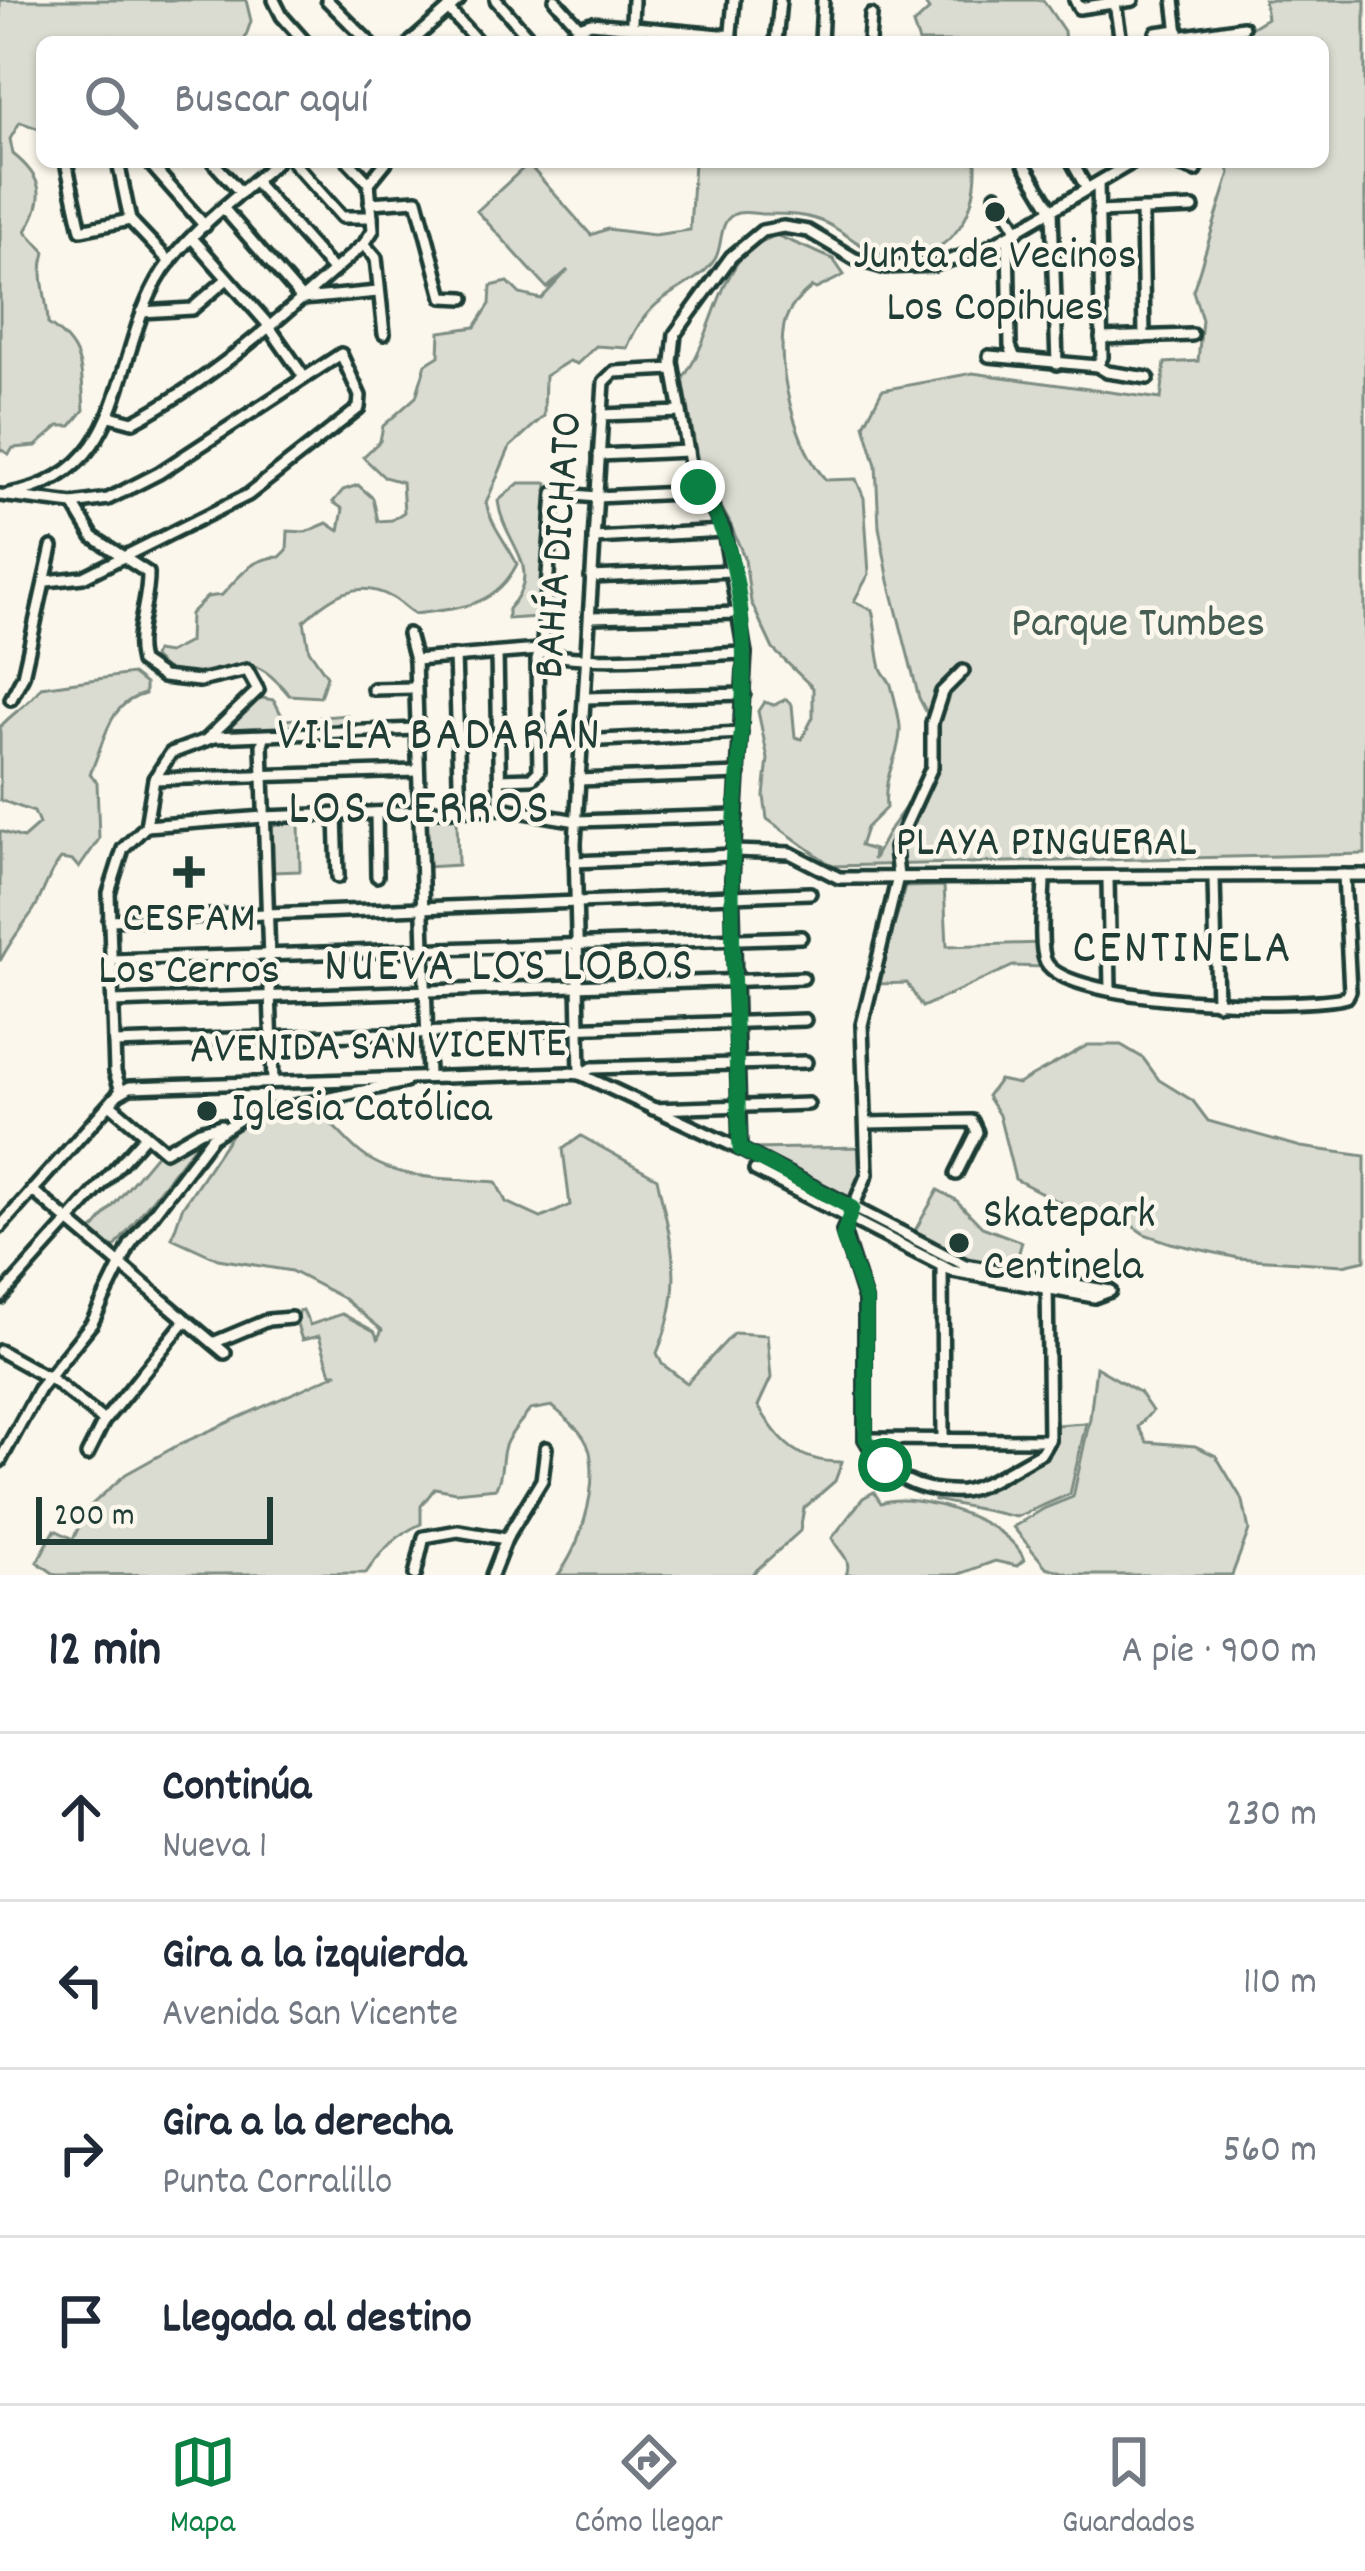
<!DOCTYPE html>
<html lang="es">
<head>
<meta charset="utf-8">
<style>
	body { margin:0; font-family:Dekko,sans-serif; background:#f6f6f7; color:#1f2937 }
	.scale { position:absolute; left:36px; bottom:30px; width:237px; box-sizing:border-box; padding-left:12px; border:6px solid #1f3d34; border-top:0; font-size:33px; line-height:42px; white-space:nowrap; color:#1f3d34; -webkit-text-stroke:9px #fbf7ec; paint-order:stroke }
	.stop { position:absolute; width:36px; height:36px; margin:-27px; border:9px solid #0b8043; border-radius:50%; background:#fff }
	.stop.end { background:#0b8043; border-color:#fff; box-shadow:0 3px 12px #0008 }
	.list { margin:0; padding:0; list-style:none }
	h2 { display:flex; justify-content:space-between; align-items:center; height:156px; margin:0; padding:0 48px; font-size:51px }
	h2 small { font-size:39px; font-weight:400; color:#747a83 }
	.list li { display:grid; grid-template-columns:78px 1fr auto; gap:36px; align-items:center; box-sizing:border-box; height:168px; padding:0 48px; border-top:3px solid #e0e1e3 }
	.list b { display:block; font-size:45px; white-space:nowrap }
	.list p { margin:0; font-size:39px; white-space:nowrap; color:#747a83 }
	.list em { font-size:39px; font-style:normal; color:#747a83 }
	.icon { flex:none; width:66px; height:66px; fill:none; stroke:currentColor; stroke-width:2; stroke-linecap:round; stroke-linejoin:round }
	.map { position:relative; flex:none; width:1365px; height:1575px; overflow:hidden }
	.search { position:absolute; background:#fff; box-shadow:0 3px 9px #0004; left:36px; right:36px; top:36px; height:132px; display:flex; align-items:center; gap:30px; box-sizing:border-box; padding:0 42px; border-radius:18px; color:#747a83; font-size:45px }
	.sheet { height:828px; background:#fff }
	nav { display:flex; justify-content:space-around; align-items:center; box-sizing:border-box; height:168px; border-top:3px solid #e0e1e3; background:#fff; font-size:33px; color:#747a83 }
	nav a { display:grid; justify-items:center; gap:6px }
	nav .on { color:#0b8043 }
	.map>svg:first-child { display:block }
	.green { fill:#dbdcd1; stroke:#7d8c82; stroke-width:3 }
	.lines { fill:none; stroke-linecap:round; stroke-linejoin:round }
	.minor-casing { stroke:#1f3d34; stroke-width:18 }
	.minor { stroke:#fbf7ec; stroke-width:9 }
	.route { stroke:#0b8043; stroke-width:15 }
	.poi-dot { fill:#1f3d34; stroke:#fbf7ec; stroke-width:4.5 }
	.labels { text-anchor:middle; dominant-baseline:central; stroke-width:9; stroke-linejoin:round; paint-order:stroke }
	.poi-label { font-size:45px; fill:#1f3d34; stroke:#fbf7ec }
	.street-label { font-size:45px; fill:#1f3d34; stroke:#fbf7ec }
	.park-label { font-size:45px; fill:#455d53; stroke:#fbf7ec }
	.neighbourhood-label { font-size:48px; letter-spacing:3px; fill:#1f3d34; stroke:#fbf7ec }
	.quarter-label { font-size:51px; letter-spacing:3px; fill:#1f3d34; stroke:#fbf7ec }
</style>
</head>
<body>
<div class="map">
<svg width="1365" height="1575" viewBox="0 0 1365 1575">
	<rect width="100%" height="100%" fill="#fbf7ec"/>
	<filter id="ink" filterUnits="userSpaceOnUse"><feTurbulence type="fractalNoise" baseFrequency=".00833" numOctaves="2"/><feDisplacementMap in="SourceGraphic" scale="24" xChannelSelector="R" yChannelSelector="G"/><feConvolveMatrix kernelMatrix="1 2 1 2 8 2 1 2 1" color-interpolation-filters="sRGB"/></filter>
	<g filter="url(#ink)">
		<g class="green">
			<path d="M0 0H246L251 21 244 42H130L112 36 106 42H42V130L20 122 10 139 13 154C43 178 47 197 26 231L45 252C37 279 48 297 48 324 85 348 81 370 84 410L71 426H59L36 446 13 448 9 454 0 449Z"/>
			<polygon points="922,0 1043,0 1064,31 1065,42 919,42 913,25 929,10"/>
			<path d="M1264 0H1365V854L832 866 767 819 764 796 768 759 758 711 764 702 774 705 786 699 792 705 795 737 802 739 813 717V688L773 649 751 602 745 560 730 523 699 467 683 378C710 342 714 292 743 255 750 245 765 241 776 235L833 259 844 275 816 289 812 287C799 298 788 308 784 325 776 370 796 447 826 480L856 479 864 498 869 574 854 601 872 610C877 629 876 650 881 668 883 674 889 679 891 685 894 696 901 722 900 732 898 762 883 772 886 808L866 828 860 846 874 850 873 860 891 827 935 767 932 723 919 698 889 581 879 527 876 465 864 425 882 390 973 373 1161 399 1165 363 1198 361 1202 320 1193 291 1230 173 1225 162H1323V42H1190V39L1247 30 1267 18Z"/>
			<path d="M694 162H976C978 219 947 266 883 254 865 251 846 233 828 224 808 214 787 214 765 214 756 214 747 211 738 213 717 218 724 245 715 259 705 275 688 283 672 293 649 307 637 324 627 348L596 346 577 364 569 361 545 376 544 416 510 447 486 503C491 526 507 543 517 564 495 608 458 608 415 614 406 609 401 602 391 597 357 578 329 597 304 621L309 650 327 676 320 697 289 695C255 654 238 658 196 683L171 674 153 658 155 651 168 653 189 642 190 614 207 597 222 595C240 576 252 557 280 557L287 550 288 531 306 532 327 523 339 531 343 509 333 502 343 490 358 485 373 498 378 521 392 520 404 512 402 482 384 477 363 457 380 441 383 426 416 397 426 364 439 356 440 332 475 327 490 304 491 286 508 282 520 294 541 299 568 270 547 288 477 211 528 164 591 235 607 229 654 235 690 230Z"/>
			<path d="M519 483H547L538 617 508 619V609C547 568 503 544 498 501Z"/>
			<path d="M132 674 145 684V694C107 703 105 742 90 774L97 782 99 839 79 868 73 861 61 859C47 875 44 894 33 911 21 928 10 942 0 961V831L23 838 39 824 34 812 0 800V727C14 711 29 705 41 687Z"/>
			<polygon points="256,697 274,700 284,720 347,715 347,725 224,734 222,729"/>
			<polygon points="428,818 457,818 458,865 426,867 425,822"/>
			<polygon points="299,821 300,871 272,872 270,826 274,822"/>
			<polygon points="944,886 947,946 1042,943 1043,967 1013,966 922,1007 907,983 878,984 905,887"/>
			<polygon points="1088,1045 1121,1045 1143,1058 1159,1080 1193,1101 1208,1121 1301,1147 1365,1156 1365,1260 1343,1265 1238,1258 1171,1243 1144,1234 1108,1209 1075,1210 1015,1179 999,1115 987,1096 999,1080 1018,1084"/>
			<path d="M313 1108C330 1121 341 1135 356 1149 392 1182 450 1178 496 1182L506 1202 541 1218 570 1205 563 1149 581 1136 657 1178C672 1247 686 1284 657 1353L662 1364 687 1383 734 1333 767 1335 771 1378 758 1406C781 1443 796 1462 842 1462L835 1481 804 1508 800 1531 751 1575H558C580 1547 596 1494 591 1458 589 1435 568 1420 552 1406L530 1410C522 1421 509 1434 505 1446 500 1460 504 1473 496 1488L455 1492 435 1488 421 1506V1524C396 1535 381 1551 366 1573L56 1575 37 1562 55 1530 73 1539 88 1508 126 1474 180 1444 338 1373H331L319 1336 302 1340 297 1325 299 1311 303 1310 310 1325 342 1314 374 1331 378 1338 382 1330 343 1298 291 1271 218 1259 172 1238 182 1208 243 1117Z"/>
			<polygon points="190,1142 195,1145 115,1247 108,1247 91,1232 158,1152 172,1154"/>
			<polygon points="865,1147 866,1163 852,1204 747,1149"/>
			<polygon points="938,1190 956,1200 982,1227 1022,1242 1014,1269 976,1264 913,1234"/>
			<polygon points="1096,1367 1139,1392 1152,1411 1138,1427 1147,1442 1195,1446 1216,1456 1243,1501 1249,1530 1232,1575 1072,1575 1046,1567 1013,1527 1045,1508 1073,1497 1090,1418"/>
			<polygon points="1086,1423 1070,1494 1016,1517 935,1500 937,1494 967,1496 1044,1458 1053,1444 1056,1425"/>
			<path d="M874 1492 881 1503C915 1490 1012 1522 1024 1560L1017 1566 995 1561 957 1575H846C853 1558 838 1552 832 1538L863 1498Z"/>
		</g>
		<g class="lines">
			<defs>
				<g id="minor">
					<polyline points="274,0 282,16 305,42"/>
					<polyline points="327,0 369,42"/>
					<polyline points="496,0 533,42"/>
					<polyline points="555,0 579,27"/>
					<polyline points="1075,0 1079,8 1133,0"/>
					<polyline points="1174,0 1179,42"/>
					<polyline points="1115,3 1121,42"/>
					<polyline points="448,9 478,42"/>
					<polyline points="1156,33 1178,30"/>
					<polyline points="1179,37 1243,27"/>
					<polyline points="411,42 459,0"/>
					<polyline points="563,42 579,27 591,23 731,36"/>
					<polyline points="631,42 633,0"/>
					<polyline points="730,42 734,0"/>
					<polyline points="776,42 780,0"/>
					<polyline points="821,42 823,0"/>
					<polyline points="869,42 871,15"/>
					<polyline points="66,162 81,230 130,220"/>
					<polyline points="118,162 130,220 170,262"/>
					<polyline points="213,162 241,193"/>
					<polyline points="293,162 342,217 372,217"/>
					<polyline points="349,162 369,183"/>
					<polyline points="1023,162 1052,210 1057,364"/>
					<polyline points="1072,162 1087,189"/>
					<polyline points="1170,162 1196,171"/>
					<polyline points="152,166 205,226"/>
					<polyline points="254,181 334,271"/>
					<polyline points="369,183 386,162"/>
					<polyline points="996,195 1018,231"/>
					<polyline points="370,203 417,200 443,297 464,298"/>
					<polyline points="224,209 302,299 378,292"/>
					<polyline points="1142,210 1144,337"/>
					<polyline points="1098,212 1193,208"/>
					<polyline points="1008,236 1010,346 1014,356"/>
					<polyline points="192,238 265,321 304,377"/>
					<polyline points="364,244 376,258 384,334"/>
					<polyline points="142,312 192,309 227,279"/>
					<polyline points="1101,338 1192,335"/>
					<polyline points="989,356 1097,366 1107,372 1148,378"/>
					<polyline points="1097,366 1102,357 1098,183"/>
					<polyline points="602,415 681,412"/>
					<path d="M110 416 133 422C219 376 291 308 364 244L373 230 369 183"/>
					<polyline points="599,455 688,451"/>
					<path d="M9 494C133 473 110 352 163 271 192 229 239 196 276 162"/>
					<polyline points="0,495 73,504 108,499 159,473 341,354 360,396 359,408 248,495 83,577 47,581"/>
					<path d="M73 504 93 537 148 573C149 603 133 634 141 662L163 677 199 681 247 670 258 690 206 740"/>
					<polyline points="594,538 724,531"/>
					<polyline points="591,577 732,571"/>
					<polyline points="590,617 739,613"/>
					<polyline points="408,634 415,660 428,1076"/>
					<polyline points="497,654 500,808"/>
					<polyline points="455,656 460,811"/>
					<path d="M415 660 539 650C566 667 706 654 745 653"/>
					<path d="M963 671 942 692 932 723V767L895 848 898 877 862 1025 867 1174 843 1231 865 1300V1439C886 1477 918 1493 962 1491 982 1489 1021 1463 1041 1453L1049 1440 1047 1279"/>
					<polyline points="373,689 414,688"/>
					<polyline points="585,698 744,694"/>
					<polyline points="11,699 23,676 52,547"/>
					<polyline points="264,737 262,745 273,1082"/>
					<polyline points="581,741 741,733"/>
					<polyline points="154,779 417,771"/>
					<polyline points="500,779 532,778 539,771 537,660 543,643 554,493 596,497 701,492"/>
					<polyline points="578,780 739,774"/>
					<polyline points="376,813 377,876"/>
					<polyline points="336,815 338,877"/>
					<polyline points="146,826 154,779 171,753 214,737 416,729"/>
					<polyline points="734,851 790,853 839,878 1365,875"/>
					<polyline points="575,862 734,855"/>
					<path d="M1044 878C1044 898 1038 946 1046 962 1068 1005 1304 1009 1347 997L1350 991 1344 875"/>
					<polyline points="1214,878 1217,1003"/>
					<polyline points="1108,879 1110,990"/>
					<polyline points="109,920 810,893"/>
					<polyline points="111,960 801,937"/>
					<polyline points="113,1002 803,978"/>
					<polyline points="114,1043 805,1020"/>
					<polyline points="580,1074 575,843 604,382 614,372 673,369"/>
					<polyline points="580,1074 592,1068 806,1062"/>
					<polyline points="121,1091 115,1072 109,893 123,849 146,826 264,817 500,808 577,821 736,816"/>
					<polyline points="110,1104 165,1151 200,1131 221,1125"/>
					<polyline points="653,1109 808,1104"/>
					<polyline points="866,1123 972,1121 977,1132 956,1174"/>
					<polyline points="740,1149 732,879 745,653 724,531 691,469 672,362 675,334 731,257 762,231 783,227 808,231 855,259 883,267 935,265 987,248 1133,162"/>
					<polyline points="755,1170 952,1271 1094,1297 1110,1291"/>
					<polyline points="32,1190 225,1353"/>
					<polyline points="0,1227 118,1094 130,1087 568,1073 580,1074 740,1149 965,1265 1110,1291"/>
					<polyline points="942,1266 943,1438"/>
					<polyline points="0,1298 145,1136"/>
					<polyline points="213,1343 268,1320 291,1318"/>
					<polyline points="0,1351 54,1381 104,1421"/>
					<polyline points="865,1439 1049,1440"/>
					<polyline points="87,1455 104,1421 185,1321"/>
					<polyline points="0,1461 39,1389 92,1323 131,1243 212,1137 243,1117 405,1082"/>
					<polyline points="415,1575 424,1537 458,1531 506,1539 542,1480 546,1448"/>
					<polyline points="492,1575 506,1539"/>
				</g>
			</defs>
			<use href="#minor" class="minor-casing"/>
			<use href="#minor" class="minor"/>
		</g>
	</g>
	<g class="lines" filter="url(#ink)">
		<path class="route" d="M698 487C774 589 732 763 732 882 732 971 736 1061 740 1149L852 1208 843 1237 866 1300V1439L885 1465"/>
	</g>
	<g class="poi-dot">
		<circle cx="995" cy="212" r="12"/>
		<path d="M183 854h12v12h12v12h-12v12h-12v-12h-12v-12h12z"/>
		<circle cx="207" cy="1111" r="12"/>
		<circle cx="959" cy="1243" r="12"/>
	</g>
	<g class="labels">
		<g class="poi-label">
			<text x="995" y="258">Junta de Vecinos<tspan x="995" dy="52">Los Copihues</tspan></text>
			<text x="189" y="921">CESFAM<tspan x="189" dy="52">Los Cerros</tspan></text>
			<text x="231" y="1111" text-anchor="start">Iglesia Católica</text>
			<text x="983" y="1217" text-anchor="start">Skatepark<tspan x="983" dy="52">Centinela</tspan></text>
		</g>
		<g class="street-label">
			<text transform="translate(561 545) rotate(-86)">BAHÍA DICHATO</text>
			<text x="1046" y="845">PLAYA PINGUERAL</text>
			<text transform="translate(378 1049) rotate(-1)">AVENIDA SAN VICENTE</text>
		</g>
		<g class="park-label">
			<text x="1138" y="626">Parque Tumbes</text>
		</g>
		<g class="neighbourhood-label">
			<text x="440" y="738">VILLA BADARÁN</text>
			<text x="1183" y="951">CENTINELA</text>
			<text x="510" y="969">NUEVA LOS LOBOS</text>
		</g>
		<g class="quarter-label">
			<text x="420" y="812">LOS CERROS</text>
		</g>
	</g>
</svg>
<div class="scale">200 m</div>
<div class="stop" style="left:885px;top:1465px"></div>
<div class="stop end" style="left:698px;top:487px"></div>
<div class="search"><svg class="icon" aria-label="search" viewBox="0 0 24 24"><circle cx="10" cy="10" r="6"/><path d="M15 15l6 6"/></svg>Buscar aquí</div>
</div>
<section class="sheet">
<h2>12 min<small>A pie · 900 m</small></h2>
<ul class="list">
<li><svg class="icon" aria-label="ahead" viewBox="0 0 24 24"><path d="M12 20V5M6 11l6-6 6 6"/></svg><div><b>Continúa</b><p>Nueva 1</p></div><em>230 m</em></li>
<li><svg class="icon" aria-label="left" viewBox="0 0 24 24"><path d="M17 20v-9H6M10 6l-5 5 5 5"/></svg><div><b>Gira a la izquierda</b><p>Avenida San Vicente</p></div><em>110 m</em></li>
<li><svg class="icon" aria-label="right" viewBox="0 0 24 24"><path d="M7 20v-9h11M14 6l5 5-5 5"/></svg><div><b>Gira a la derecha</b><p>Punta Corralillo</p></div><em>560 m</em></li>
<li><svg class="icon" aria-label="arrive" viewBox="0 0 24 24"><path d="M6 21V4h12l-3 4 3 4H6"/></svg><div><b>Llegada al destino</b></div></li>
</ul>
</section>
<nav>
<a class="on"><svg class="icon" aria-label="map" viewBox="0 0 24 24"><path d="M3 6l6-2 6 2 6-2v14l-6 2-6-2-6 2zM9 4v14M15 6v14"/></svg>Mapa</a>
<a><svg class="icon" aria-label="directions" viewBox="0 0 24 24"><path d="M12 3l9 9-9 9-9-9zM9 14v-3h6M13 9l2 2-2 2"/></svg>Cómo llegar</a>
<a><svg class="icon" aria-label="saved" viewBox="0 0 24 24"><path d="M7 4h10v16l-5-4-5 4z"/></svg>Guardados</a>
</nav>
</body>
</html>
